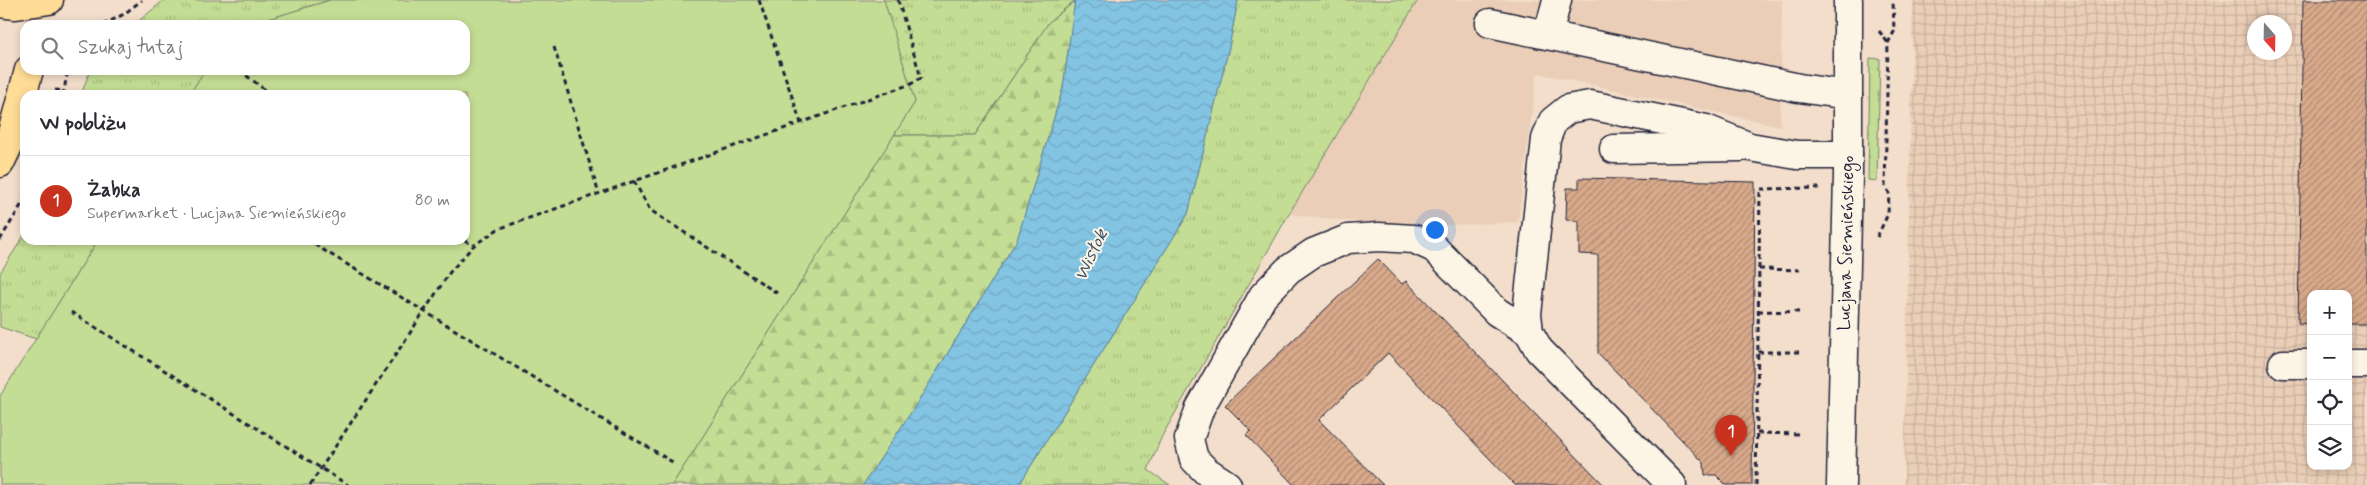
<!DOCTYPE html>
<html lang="pl">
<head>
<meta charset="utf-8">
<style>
	body { margin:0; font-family:Mynerve,sans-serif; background:#f7f7f7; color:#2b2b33 }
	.controls { position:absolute; right:15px; bottom:15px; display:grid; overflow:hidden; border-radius:10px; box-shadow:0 2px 8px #0003 }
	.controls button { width:45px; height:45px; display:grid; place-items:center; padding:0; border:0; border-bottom:1px solid #e1e1e2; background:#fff; color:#2b2b33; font:25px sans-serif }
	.compass { position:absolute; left:2247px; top:15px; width:45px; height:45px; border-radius:50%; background:#fff; box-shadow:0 2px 8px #0003; rotate:160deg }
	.you { position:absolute; left:1434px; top:229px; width:18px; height:18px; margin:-12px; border:4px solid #fff; border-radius:50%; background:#1a73e8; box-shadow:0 0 0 8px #1a73e833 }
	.badge { display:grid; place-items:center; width:32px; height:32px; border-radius:50%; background:#c8321e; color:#fff; font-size:16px; font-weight:700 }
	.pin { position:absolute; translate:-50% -41px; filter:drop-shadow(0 1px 2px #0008) }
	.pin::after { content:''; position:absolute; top:26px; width:18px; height:15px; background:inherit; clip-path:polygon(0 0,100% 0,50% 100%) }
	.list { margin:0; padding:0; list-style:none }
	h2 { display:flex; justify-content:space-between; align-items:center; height:65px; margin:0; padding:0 20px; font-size:21px }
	h2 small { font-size:16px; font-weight:400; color:#7c7c81 }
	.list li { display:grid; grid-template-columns:32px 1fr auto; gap:15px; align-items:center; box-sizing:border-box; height:90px; padding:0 20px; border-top:1px solid #e1e1e2 }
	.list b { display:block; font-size:19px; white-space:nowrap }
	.list p { margin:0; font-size:16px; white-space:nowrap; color:#7c7c81 }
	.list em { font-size:16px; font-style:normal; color:#7c7c81 }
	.icon { flex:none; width:28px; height:28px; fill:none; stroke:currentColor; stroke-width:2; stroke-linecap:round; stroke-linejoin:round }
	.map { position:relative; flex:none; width:2367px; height:485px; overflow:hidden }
	.search { position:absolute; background:#fff; box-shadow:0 2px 8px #0003; left:20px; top:20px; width:450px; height:55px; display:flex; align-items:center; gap:12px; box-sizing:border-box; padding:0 18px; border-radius:15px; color:#7c7c81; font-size:19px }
	.panel { position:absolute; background:#fff; box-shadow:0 2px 8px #0003; left:20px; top:90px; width:450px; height:155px; border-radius:15px }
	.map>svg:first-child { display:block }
	.built { fill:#eaceb7 }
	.industrial { fill:url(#industrial-grid); fill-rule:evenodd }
	.grass { fill:url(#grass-tufts); stroke:#738068 }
	.forest { fill:url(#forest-firs); stroke:#738068 }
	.garden { fill:#c4dd94; stroke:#738068 }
	.water { fill:url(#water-waves); stroke:#5c83a0 }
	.building { fill:url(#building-hatch); stroke:#22223b }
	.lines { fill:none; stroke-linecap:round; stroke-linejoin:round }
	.minor-casing { stroke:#22223b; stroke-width:31 }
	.major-casing { stroke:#22223b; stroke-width:31 }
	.path { stroke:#22223b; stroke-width:3; stroke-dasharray:5 4; stroke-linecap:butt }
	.minor { stroke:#fcf5e5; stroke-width:28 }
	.major { stroke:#ffdd96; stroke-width:28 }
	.labels { text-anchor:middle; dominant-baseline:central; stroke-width:4; stroke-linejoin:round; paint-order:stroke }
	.street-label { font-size:18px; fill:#22223b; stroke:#fcf5e5 }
	.water-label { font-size:19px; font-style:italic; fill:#3f536d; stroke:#fcf5e5 }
</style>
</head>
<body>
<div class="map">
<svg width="2367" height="485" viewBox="0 0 2367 485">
	<defs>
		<pattern id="industrial-grid" width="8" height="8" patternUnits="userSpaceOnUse" patternTransform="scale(1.25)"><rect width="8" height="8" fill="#eaceb7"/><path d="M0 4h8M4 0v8" fill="none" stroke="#c8b19e"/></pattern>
		<pattern id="grass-tufts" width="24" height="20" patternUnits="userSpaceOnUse" patternTransform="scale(1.25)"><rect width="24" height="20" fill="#c4dd94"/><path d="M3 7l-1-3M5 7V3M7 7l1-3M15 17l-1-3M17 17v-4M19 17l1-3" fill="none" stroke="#a8bd80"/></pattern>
		<pattern id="forest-firs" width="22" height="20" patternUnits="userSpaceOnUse" patternTransform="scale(1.25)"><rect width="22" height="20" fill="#c4dd94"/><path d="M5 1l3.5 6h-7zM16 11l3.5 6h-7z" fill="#a8bd80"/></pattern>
		<pattern id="water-waves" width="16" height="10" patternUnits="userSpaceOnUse" patternTransform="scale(1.25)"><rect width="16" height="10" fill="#83c4e3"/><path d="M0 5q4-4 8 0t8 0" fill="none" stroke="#71a8c4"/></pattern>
		<pattern id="building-hatch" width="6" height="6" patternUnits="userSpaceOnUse" patternTransform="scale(1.25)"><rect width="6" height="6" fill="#d9aa8b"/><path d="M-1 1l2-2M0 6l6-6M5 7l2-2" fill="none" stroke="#b08a73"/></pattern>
	</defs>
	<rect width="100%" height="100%" fill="#f2deca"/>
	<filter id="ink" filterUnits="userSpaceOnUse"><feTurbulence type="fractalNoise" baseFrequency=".02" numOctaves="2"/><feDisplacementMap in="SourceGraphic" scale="10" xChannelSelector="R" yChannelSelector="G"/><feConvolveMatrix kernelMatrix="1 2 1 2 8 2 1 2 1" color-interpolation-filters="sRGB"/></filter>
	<g filter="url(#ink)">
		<polygon class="built" points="1418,0 1782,0 1780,126 1537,73 1518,222 1403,227 1289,214"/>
		<path class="industrial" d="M1913 0H2367V485H1904ZM2254 22H2284V52H2254ZM2311 294H2348V466H2311Z"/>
		<g class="grass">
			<polygon points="164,0 330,0 249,25 134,25"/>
			<polygon points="883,0 1075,0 1049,22 975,135 894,135 915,102"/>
			<polygon points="1238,0 1418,0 1289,214 1162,436 1148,470 1170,485 1019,485 1188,214 1229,47"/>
			<polygon points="1870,58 1880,59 1877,181 1868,180"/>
			<polygon points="90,70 205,70 189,95 81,95"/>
			<polygon points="25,234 25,240 98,240 36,339 0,327 0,273"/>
		</g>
		<polygon class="forest" points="1075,1 1063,88 1017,240 916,405 863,485 672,485 894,135 975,135 1049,22"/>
		<polygon class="garden" points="330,0 884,0 915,102 672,485 0,485 0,396 98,240 465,240 465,95 189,95 205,70 465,70 465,25 249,25"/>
		<polygon class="water" points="1075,0 1238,0 1229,47 1188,214 1019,485 863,485 916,405 1017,240 1063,88"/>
		<g class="building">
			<polygon points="2303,0 2367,0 2367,324 2348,324 2348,294 2311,294 2311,324 2298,323"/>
			<polygon points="1579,178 1755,182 1752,485 1726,485 1716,475 1705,475 1704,463 1598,353 1598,255 1579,254 1579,221 1566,220 1567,188 1579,188"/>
			<polygon points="1378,259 1402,284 1406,281 1604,485 1515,485 1388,353 1319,420 1383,485 1294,485 1246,435 1251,431 1225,405"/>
		</g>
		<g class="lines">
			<defs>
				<g id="minor">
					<polyline points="1490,23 1799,88 1848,95"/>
					<polyline points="1548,35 1557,0"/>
					<polyline points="1614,149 1741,147"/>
					<polyline points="2283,364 2311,364"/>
					<polyline points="2348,364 2367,364"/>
					<polyline points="1227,485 1206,471 1194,459 1189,439 1200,408 1263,296 1288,270 1313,253 1348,239 1379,237 1414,239 1434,248 1497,312 1529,332"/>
					<polyline points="1672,485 1539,350 1529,332 1527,314 1546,139 1553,121 1568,109 1590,105 1706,129 1750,147 1797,155 1848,155"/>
					<path id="s1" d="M1841 485 1848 175V0"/>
				</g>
				<g id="major">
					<polyline points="0,3 16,5 49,0"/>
					<polyline points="0,163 9,144 29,70"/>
				</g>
			</defs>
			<use href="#minor" class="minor-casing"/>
			<use href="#major" class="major-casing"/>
			<g class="path">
				<polyline points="759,0 801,123"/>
				<polyline points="103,25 124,14 142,0"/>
				<polyline points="1879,31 1888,43"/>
				<polyline points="554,47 599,194"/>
				<polyline points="239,70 272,95"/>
				<polyline points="55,90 64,91"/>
				<polyline points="63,95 68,70"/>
				<polyline points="634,181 650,210 780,295"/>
				<polyline points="1877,237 1888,214 1889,192 1885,188 1888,43 1894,32 1893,0"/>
				<polyline points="0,240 25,199"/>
				<polyline points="307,240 674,463"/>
				<polyline points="465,240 473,246"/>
				<polyline points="1759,269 1803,270"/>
				<polyline points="1758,311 1802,312"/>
				<polyline points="71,312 348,485"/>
				<polyline points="1758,352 1802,352"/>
				<polyline points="1757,433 1801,434"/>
				<polyline points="310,485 450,272 473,246 498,229 911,84 921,78 898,0"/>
				<polyline points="1756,485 1760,189 1819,188"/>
			</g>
			<use href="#minor" class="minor"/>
			<use href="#major" class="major"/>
		</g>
	</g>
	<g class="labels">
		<g class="street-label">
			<text stroke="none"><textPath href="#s1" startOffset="242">Lucjana Siemieńskiego</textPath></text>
		</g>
		<g class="water-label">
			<text transform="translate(1091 255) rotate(-65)">Wisłok</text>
		</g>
	</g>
</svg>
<div class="controls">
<button>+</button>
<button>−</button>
<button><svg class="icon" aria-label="locate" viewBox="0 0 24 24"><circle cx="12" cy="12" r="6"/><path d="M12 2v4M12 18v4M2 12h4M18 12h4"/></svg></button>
<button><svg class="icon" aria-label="layers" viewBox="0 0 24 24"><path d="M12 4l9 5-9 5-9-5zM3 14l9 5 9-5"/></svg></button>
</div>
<svg class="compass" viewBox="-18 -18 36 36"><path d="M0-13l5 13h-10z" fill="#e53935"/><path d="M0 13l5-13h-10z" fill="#7c7c81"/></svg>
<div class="you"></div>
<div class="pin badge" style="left:1731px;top:456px">1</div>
<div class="search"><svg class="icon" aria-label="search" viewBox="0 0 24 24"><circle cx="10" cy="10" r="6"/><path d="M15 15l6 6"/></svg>Szukaj tutaj</div>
<section class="panel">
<h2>W pobliżu<small></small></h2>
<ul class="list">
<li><span class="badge">1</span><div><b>Żabka</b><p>Supermarket · Lucjana Siemieńskiego</p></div><em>80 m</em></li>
</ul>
</section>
</div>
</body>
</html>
